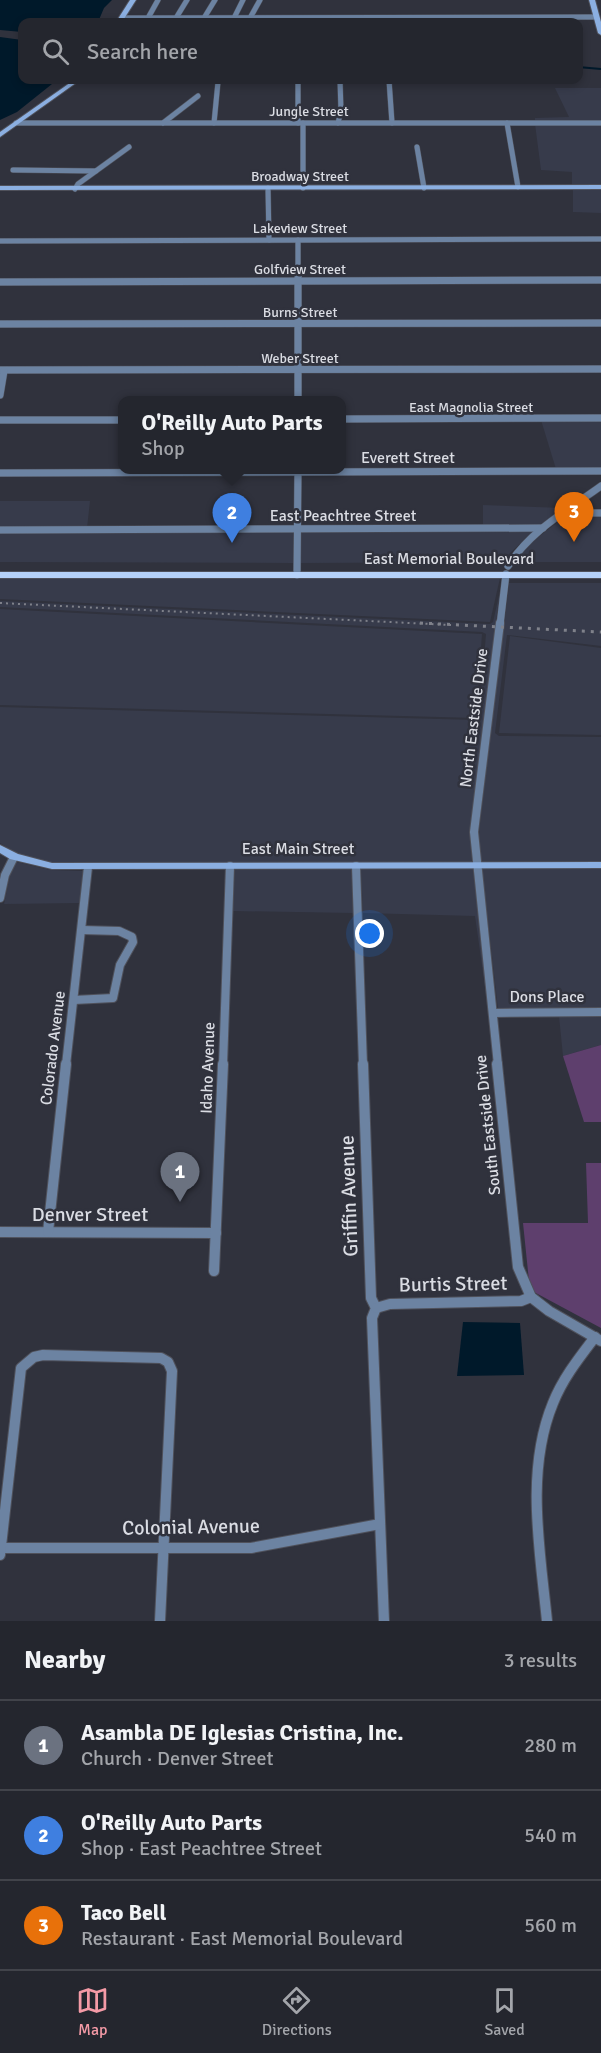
<!DOCTYPE html>
<html lang="en">
<head>
<meta charset="utf-8">
<style>
	body { margin:0; font-family:Signika,sans-serif; background:#2c2e36; color:#f1f3f6 }
	.you { position:absolute; left:370px; top:934px; width:21px; height:21px; margin:-15px; border:4px solid #fff; border-radius:50%; background:#1a73e8; box-shadow:0 0 0 9px #1a73e833 }
	.badge { display:grid; place-items:center; width:39px; height:39px; border-radius:50%; background:#f49aa6; color:#fff; font-size:20px; font-weight:700 }
	.pin { position:absolute; translate:-50% -50px; filter:drop-shadow(0 2px 3px #0008) }
	.pin::after { content:''; position:absolute; top:32px; width:21px; height:18px; background:inherit; clip-path:polygon(0 0,100% 0,50% 100%) }
	.popup { position:absolute; left:118px; top:396px; width:228px; height:78px; box-sizing:border-box; display:grid; place-content:center; border-radius:12px; background:#24262e; filter:drop-shadow(0 2px 4px #0005); font-size:20px; white-space:nowrap; color:#a3a5aa }
	.popup b { font-size:22px; color:#f1f3f6 }
	.popup::after { content:''; position:absolute; left:50%; top:100%; margin-left:-12px; border:12px solid transparent; border-top-color:#24262e }
	.list { margin:0; padding:0; list-style:none }
	h2 { display:flex; justify-content:space-between; align-items:center; height:78px; margin:0; padding:0 24px; font-size:26px }
	h2 small { font-size:20px; font-weight:400; color:#a3a5aa }
	.list li { display:grid; grid-template-columns:39px 1fr auto; gap:18px; align-items:center; box-sizing:border-box; height:90px; padding:0 24px; border-top:2px solid #41434a }
	.list b { display:block; font-size:22px; white-space:nowrap }
	.list p { margin:0; font-size:20px; white-space:nowrap; color:#a3a5aa }
	.list em { font-size:20px; font-style:normal; color:#a3a5aa }
	.icon { flex:none; width:33px; height:33px; fill:none; stroke:currentColor; stroke-width:2; stroke-linecap:round; stroke-linejoin:round }
	.map { position:relative; flex:none; width:601px; height:1621px; overflow:hidden }
	.search { position:absolute; background:#24262e; box-shadow:0 3px 9px #0003; left:18px; right:18px; top:18px; height:66px; display:flex; align-items:center; gap:15px; box-sizing:border-box; padding:0 21px; border-radius:12px; color:#a3a5aa; font-size:22px }
	.sheet { height:348px; background:#24262e }
	nav { display:flex; justify-content:space-around; align-items:center; box-sizing:border-box; height:84px; border-top:2px solid #41434a; background:#24262e; font-size:16px; color:#a3a5aa }
	nav a { display:grid; justify-items:center; gap:3px }
	nav .on { color:#f49aa6 }
	.map>svg:first-child { display:block }
	.built { fill:#373b4b }
	.green { fill:#5e3f6d }
	.water { fill:#00192a }
	.lines { fill:none; stroke-linecap:round; stroke-linejoin:round }
	.stream { stroke:#00192a; stroke-width:2 }
	.street-far3-casing { stroke:#4f515b; stroke-width:6 }
	.street-far2-casing { stroke:#4f515b; stroke-width:8 }
	.street-far1-casing { stroke:#4f515b; stroke-width:10 }
	.street-casing { stroke:#4f515b; stroke-width:12 }
	.secondary-casing { stroke:#4f515b; stroke-width:2 }
	.primary-casing { stroke:#4f515b; stroke-width:2 }
	.street-far3 { stroke:#6c83a2; stroke-width:5 }
	.street-far2 { stroke:#6c83a2; stroke-width:7 }
	.street-far1 { stroke:#6c83a2; stroke-width:8 }
	.street { stroke:#6c83a2; stroke-width:10 }
	.secondary { fill:#8bafe1; fill-rule:evenodd }
	.primary { fill:#b5d1f8; fill-rule:evenodd }
	.rail-far1 { stroke:#7f818a; stroke-width:2; stroke-dasharray:2 4; stroke-linecap:butt }
	.rail { stroke:#7f818a; stroke-width:3; stroke-dasharray:3 6; stroke-linecap:butt }
	.labels { text-anchor:middle; dominant-baseline:central; stroke-width:5; stroke-linejoin:round; paint-order:stroke }
	.far-street-label { font-size:14px; fill:#dadce3; stroke:#30323d }
	.street-label { font-size:16px; fill:#dadce3; stroke:#30323d }
	.near-street-label { font-size:20px; fill:#dadce3; stroke:#30323d }
</style>
</head>
<body>
<div class="map">
<svg width="601" height="1621" viewBox="0 0 601 1621">
	<rect width="100%" height="100%" fill="#30323d"/>
	<g class="built">
		<polygon points="555,88 601,88 601,121 535,122 535,118 569,117"/>
		<polygon points="535,124 601,124 601,186 572,186 572,172 541,170"/>
		<polygon points="573,189 601,189 601,213 573,212"/>
		<polygon points="541,420 601,420 601,469 556,469"/>
		<polygon points="0,501 90,501 87,528 0,528"/>
		<polygon points="576,502 541,526 483,526 483,505 563,508"/>
		<polygon points="567,515 601,515 601,562 514,562 529,544"/>
		<polygon points="535,530 510,553 506,562 301,563 301,531"/>
		<polygon points="293,531 293,563 0,562 0,532"/>
		<polygon points="0,578 500,578 490,622 0,599"/>
		<polygon points="509,583 601,583 601,646 507,635 495,733 499,736 601,737 601,861 481,862 479,832"/>
		<polygon points="500,591 470,831 472,862 53,863 17,854 0,843 0,707 476,720 479,718 486,634 482,632 0,607 0,601 490,624 493,622"/>
		<polygon points="0,609 482,634 476,718 0,705"/>
		<polygon points="510,636 601,648 601,735 499,733"/>
		<polygon points="17,862 50,870 83,871 80,903 4,904 10,875"/>
		<polygon points="601,868 601,1008 498,1009 482,869"/>
		<polygon points="351,869 353,913 233,911 235,870"/>
		<polygon points="361,869 473,869 488,1008 475,916 363,913"/>
		<polygon points="559,1016 601,1016 601,1045 563,1056"/>
	</g>
	<g class="green">
		<polygon points="601,1045 601,1122 584,1122 563,1056"/>
		<polygon points="586,1163 601,1163 601,1328 534,1292 529,1281 523,1223 588,1223"/>
	</g>
	<g class="water">
		<polygon points="0,0 112,0 104,8 98,22 22,22 22,32 0,30"/>
		<polygon points="0,37 22,40 22,80 57,80 17,112 0,120"/>
		<polygon points="463,1322 520,1323 524,1375 457,1376"/>
	</g>
	<g class="lines">
		<polyline class="stream" points="578,67 601,69"/>
		<defs>
			<g id="street-far3">
				<polyline points="122,18 596,17"/>
				<polyline points="148,18 158,0"/>
				<polyline points="176,18 187,0"/>
				<polyline points="204,18 215,0"/>
				<polyline points="234,18 243,0"/>
				<polyline points="250,18 260,0"/>
				<polyline points="298,80 298,123"/>
				<polyline points="389,80 392,123"/>
				<polyline points="16,123 601,123"/>
				<polyline points="163,123 198,96"/>
				<polyline points="214,123 218,82"/>
				<polyline points="303,123 303,188"/>
				<polyline points="338,123 341,111 340,80"/>
				<polyline points="507,123 518,187"/>
				<polyline points="417,147 424,188"/>
				<polyline points="13,170 96,171"/>
				<polyline points="268,188 269,240"/>
				<polyline points="75,189 78,184 129,147"/>
				<polyline points="298,240 298,276"/>
				<polyline points="0,241 601,239"/>
			</g>
			<g id="street-far2">
				<polyline points="298,275 298,400"/>
				<polyline points="0,282 601,280"/>
				<polyline points="0,324 601,323"/>
				<polyline points="0,370 601,369"/>
				<polyline points="0,395 4,371"/>
				<polyline points="342,419 601,418"/>
				<polyline points="0,420 122,420"/>
				<polyline points="0,473 601,471"/>
				<polyline points="565,513 601,513"/>
				<polyline points="0,530 543,528"/>
				<path d="M508 566C531 530 568 510 601 486"/>
				<polyline points="297,575 298,470"/>
				<polyline points="500,625 506,574"/>
			</g>
			<g id="street-far1">
				<polyline points="356,866 363,1065"/>
				<polyline points="0,898 5,875 14,857"/>
				<polyline points="74,1000 113,998 120,965 133,942 132,937 119,931 82,930"/>
				<polyline points="493,1013 601,1012"/>
				<polyline points="66,1065 88,867"/>
				<polyline points="223,1065 230,866"/>
				<polyline points="498,1065 474,832 500,623"/>
			</g>
			<g id="street">
				<polyline points="363,1064 371,1298 376,1308 372,1318 384,1621"/>
				<polyline points="497,1064 518,1267 531,1297 549,1311 601,1341"/>
				<polyline points="0,1232 216,1233"/>
				<polyline points="48,1232 66,1064"/>
				<polyline points="214,1271 223,1064"/>
				<polyline points="376,1308 390,1304 521,1301 531,1297"/>
				<polyline points="0,1548 251,1548 380,1524"/>
				<polyline points="0,1555 21,1368 34,1357 43,1355 161,1358 168,1362 172,1371 160,1621"/>
				<path d="M547 1621C540 1550 525 1471 553 1403 563 1378 579 1358 595 1337"/>
			</g>
			<g id="secondary">
				<polygon points="130,0 136,0 122,22 116,22"/>
				<polygon points="589,0 595,0 601,22 601,35 598,33"/>
				<polygon points="74,80 80,80 0,137 0,132"/>
				<polygon points="601,185 601,189 0,190 0,186"/>
				<polygon points="0,845 18,854 52,863 601,862 601,868 52,869 10,859 0,853"/>
			</g>
			<rect id="primary" x="0" y="572" width="601" height="6"/>
		</defs>
		<use href="#street-far3" class="street-far3-casing"/>
		<use href="#street-far2" class="street-far2-casing"/>
		<use href="#street-far1" class="street-far1-casing"/>
		<use href="#street" class="street-casing"/>
		<use href="#secondary" class="secondary-casing"/>
		<use href="#primary" class="primary-casing"/>
		<use href="#street-far3" class="street-far3"/>
		<use href="#street-far2" class="street-far2"/>
		<use href="#street-far1" class="street-far1"/>
		<use href="#street" class="street"/>
		<use href="#secondary" class="secondary"/>
		<use href="#primary" class="primary"/>
		<polyline class="rail-far1" points="0,603 451,625"/>
		<polyline class="rail" points="420,623 601,632"/>
	</g>
	<g class="labels">
		<g class="far-street-label">
			<text x="309" y="111">Jungle Street</text>
			<text x="300" y="176">Broadway Street</text>
			<text x="300" y="228">Lakeview Street</text>
			<text x="300" y="269">Golfview Street</text>
			<text x="300" y="312">Burns Street</text>
			<text x="300" y="358">Weber Street</text>
			<text x="471" y="407">East Magnolia Street</text>
		</g>
		<g class="street-label">
			<text x="408" y="458">Everett Street</text>
			<text x="343" y="516">East Peachtree Street</text>
			<text x="449" y="559">East Memorial Boulevard</text>
			<text transform="translate(474 718) rotate(-83)">North Eastside Drive</text>
			<text x="298" y="849">East Main Street</text>
			<text x="547" y="997">Dons Place</text>
			<text transform="translate(53 1048) rotate(-83)">Colorado Avenue</text>
			<text transform="translate(208 1068) rotate(-88)">Idaho Avenue</text>
			<text transform="translate(488 1125) rotate(-96)">South Eastside Drive</text>
		</g>
		<g class="near-street-label">
			<text transform="translate(349 1196) rotate(-92)">Griffin Avenue</text>
			<text x="90" y="1214">Denver Street</text>
			<text transform="translate(453 1284) rotate(-1)">Burtis Street</text>
			<text transform="translate(191 1527) rotate(-1)">Colonial Avenue</text>
		</g>
	</g>
</svg>
<div class="you"></div>
<div class="pin badge" style="left:180px;top:1202px;background:#6b7280">1</div>
<div class="pin badge" style="left:232px;top:543px;background:#3f7fe0">2</div>
<div class="popup"><b>O'Reilly Auto Parts</b>Shop</div>
<div class="pin badge" style="left:574px;top:542px;background:#e8710a">3</div>
<div class="search"><svg class="icon" aria-label="search" viewBox="0 0 24 24"><circle cx="10" cy="10" r="6"/><path d="M15 15l6 6"/></svg>Search here</div>
</div>
<section class="sheet">
<h2>Nearby<small>3 results</small></h2>
<ul class="list">
<li><span class="badge" style="background:#6b7280">1</span><div><b>Asambla DE Iglesias Cristina, Inc.</b><p>Church · Denver Street</p></div><em>280 m</em></li>
<li><span class="badge" style="background:#3f7fe0">2</span><div><b>O'Reilly Auto Parts</b><p>Shop · East Peachtree Street</p></div><em>540 m</em></li>
<li><span class="badge" style="background:#e8710a">3</span><div><b>Taco Bell</b><p>Restaurant · East Memorial Boulevard</p></div><em>560 m</em></li>
</ul>
</section>
<nav>
<a class="on"><svg class="icon" aria-label="map" viewBox="0 0 24 24"><path d="M3 6l6-2 6 2 6-2v14l-6 2-6-2-6 2zM9 4v14M15 6v14"/></svg>Map</a>
<a><svg class="icon" aria-label="directions" viewBox="0 0 24 24"><path d="M12 3l9 9-9 9-9-9zM9 14v-3h6M13 9l2 2-2 2"/></svg>Directions</a>
<a><svg class="icon" aria-label="saved" viewBox="0 0 24 24"><path d="M7 4h10v16l-5-4-5 4z"/></svg>Saved</a>
</nav>
</body>
</html>
